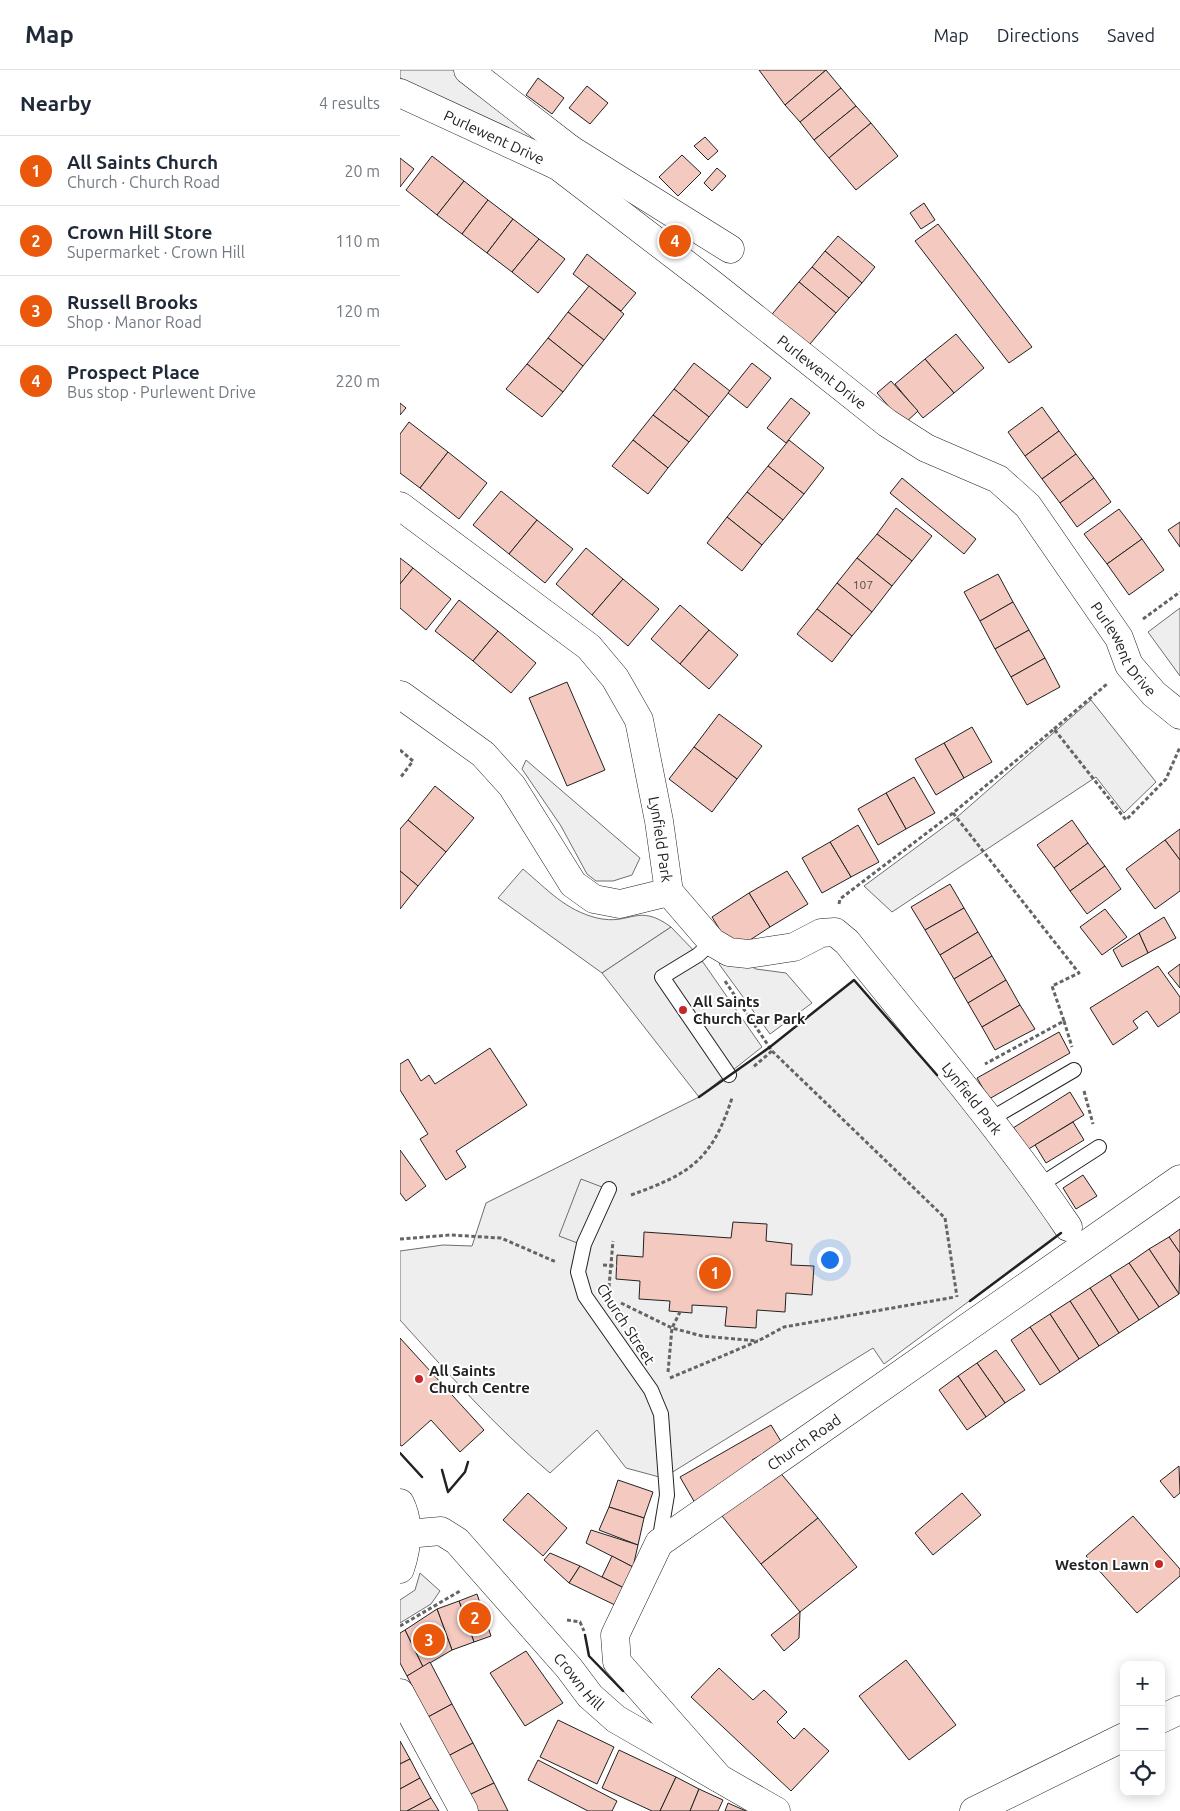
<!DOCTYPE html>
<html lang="en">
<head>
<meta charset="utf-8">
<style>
	body { margin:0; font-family:Ubuntu,sans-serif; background:#f6f6f7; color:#1f2937 }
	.controls { position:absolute; right:15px; bottom:15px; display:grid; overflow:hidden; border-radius:10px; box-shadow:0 2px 12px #0003 }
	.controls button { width:45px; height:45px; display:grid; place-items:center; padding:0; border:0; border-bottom:1px solid #e0e1e3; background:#fff; color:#1f2937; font:25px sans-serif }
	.you { position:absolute; left:429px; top:1189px; width:18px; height:18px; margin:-12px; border:4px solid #fff; border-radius:50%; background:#1a73e8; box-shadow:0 0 0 8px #1a73e833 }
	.badge { display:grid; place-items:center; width:32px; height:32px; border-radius:50%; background:#ea580c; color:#fff; font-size:16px; font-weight:700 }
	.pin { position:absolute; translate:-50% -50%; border:2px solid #fff; box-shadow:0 1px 5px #0006 }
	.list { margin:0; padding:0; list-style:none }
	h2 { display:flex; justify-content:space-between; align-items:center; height:65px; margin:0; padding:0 20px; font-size:21px }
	h2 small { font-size:16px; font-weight:400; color:#747a83 }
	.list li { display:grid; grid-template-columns:32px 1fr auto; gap:15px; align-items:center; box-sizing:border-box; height:70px; padding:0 20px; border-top:1px solid #e0e1e3 }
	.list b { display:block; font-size:19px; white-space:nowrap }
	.list p { margin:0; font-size:16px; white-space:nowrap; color:#747a83 }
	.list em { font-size:16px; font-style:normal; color:#747a83 }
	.icon { flex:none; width:28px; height:28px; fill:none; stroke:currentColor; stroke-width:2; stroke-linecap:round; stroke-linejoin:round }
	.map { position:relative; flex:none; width:780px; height:1741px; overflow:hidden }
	header { display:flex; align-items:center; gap:30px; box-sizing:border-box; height:70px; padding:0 25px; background:#fff; border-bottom:1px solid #e0e1e3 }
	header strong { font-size:24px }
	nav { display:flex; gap:28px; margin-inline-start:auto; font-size:18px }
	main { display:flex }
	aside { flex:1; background:#fff }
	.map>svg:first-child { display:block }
	.green { fill:#eee; stroke:#6f6f6f }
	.parking { fill:#ededed; stroke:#6f6f6f }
	.building { fill:#f3c9c0; stroke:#222 }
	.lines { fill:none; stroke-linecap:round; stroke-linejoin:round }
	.service-casing { stroke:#222; stroke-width:16 }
	.minor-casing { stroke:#222; stroke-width:29 }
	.tertiary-casing { stroke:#222; stroke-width:29 }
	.path { stroke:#646464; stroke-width:3; stroke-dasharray:4 2.5; stroke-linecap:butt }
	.service { stroke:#fff; stroke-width:14 }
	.minor { stroke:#fff; stroke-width:28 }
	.tertiary { stroke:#fff; stroke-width:28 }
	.wall { stroke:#222; stroke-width:2.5 }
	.poi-dot { fill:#c62828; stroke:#fff; stroke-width:2 }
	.labels { text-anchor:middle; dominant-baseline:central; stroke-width:4; stroke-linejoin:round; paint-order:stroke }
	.number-label { font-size:12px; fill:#564c4a }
	.street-label { font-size:15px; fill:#222; stroke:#fff }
	.poi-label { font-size:15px; font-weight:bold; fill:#222; stroke:#fff; text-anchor:start }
</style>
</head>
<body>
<header>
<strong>Map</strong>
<nav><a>Map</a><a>Directions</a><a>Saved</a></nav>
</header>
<main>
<aside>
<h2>Nearby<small>4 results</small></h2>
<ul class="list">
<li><span class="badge">1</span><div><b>All Saints Church</b><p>Church · Church Road</p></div><em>20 m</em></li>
<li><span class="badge">2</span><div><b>Crown Hill Store</b><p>Supermarket · Crown Hill</p></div><em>110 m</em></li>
<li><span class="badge">3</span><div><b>Russell Brooks</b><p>Shop · Manor Road</p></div><em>120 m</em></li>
<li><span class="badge">4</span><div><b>Prospect Place</b><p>Bus stop · Purlewent Drive</p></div><em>220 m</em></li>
</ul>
</aside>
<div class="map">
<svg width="780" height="1741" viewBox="0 0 780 1741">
	<rect width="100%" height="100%" fill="#fff"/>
	<g class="green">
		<polygon points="0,0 54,0 159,77 156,81 0,8"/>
		<polygon points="780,538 780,606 748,562"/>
		<polygon points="691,630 756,712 724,743 696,707 492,842 464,816 556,748"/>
		<polygon points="126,690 240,788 232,805 213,811 196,811 187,804 161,756 122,699"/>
		<path d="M123 799C148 820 165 840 197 848 231 856 237 832 271 857L202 903 98 828Z"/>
		<polygon points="331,885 356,899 386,903 412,933 370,964 319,894"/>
		<path d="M454 910 579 1053 664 1161 484 1294 473 1278 263 1408 226 1398 197 1360 150 1403C95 1357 48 1303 0 1250V1181L43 1175 72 1176 86 1133 299 1027 370 977Z"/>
	</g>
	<g class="parking">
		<polygon points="271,857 298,885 362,977 299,1027 202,903"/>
		<polygon points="181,1109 202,1117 180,1174 159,1166"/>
		<polygon points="20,1503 40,1521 31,1534 0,1553 0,1530 15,1520"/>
	</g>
	<g class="building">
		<polygon points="359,0 426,0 385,35"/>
		<polygon points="426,0 441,18 400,52 385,35"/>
		<polygon points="138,8 164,28 152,44 126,25"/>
		<polygon points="187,16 208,33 190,54 169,38"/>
		<polygon points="441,18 456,36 414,70 400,52"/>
		<polygon points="456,36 471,53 429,88 414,70"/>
		<polygon points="471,53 498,86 456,120 429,88"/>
		<polygon points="305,67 318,81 308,90 294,76"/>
		<polygon points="282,85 301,103 278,126 259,107"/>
		<polygon points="32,86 64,111 37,145 6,120"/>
		<polygon points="0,88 14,99 0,117"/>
		<polygon points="317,98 326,106 312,121 304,113"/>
		<polygon points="64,111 88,130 62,164 37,145"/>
		<polygon points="88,130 113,149 87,183 62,164"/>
		<polygon points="524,133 535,150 521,159 510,143"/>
		<polygon points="113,149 139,169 112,202 87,183"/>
		<polygon points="538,154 632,277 609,293 515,171"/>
		<polygon points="438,166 475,197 462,213 425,181"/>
		<polygon points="139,169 165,189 138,223 112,202"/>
		<polygon points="425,181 462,213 449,228 412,197"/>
		<polygon points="187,184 236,223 221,241 173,204"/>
		<polygon points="412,197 449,228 436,243 399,212"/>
		<polygon points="399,212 436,243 405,280 368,249"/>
		<polygon points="189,216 224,244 204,270 168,242"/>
		<polygon points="168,242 204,270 183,296 148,268"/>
		<polygon points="556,264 584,298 554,323 525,289"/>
		<polygon points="148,268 183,296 163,322 127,294"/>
		<polygon points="525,289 554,323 523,348 495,314"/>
		<polygon points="294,293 330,321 309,347 274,319"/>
		<polygon points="352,293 371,308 347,338 328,323"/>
		<polygon points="127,294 163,322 142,347 106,319"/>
		<polygon points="491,311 518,341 504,354 477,323"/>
		<polygon points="274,319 309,347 289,372 253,345"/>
		<polygon points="391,328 410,343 386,373 367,358"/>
		<polygon points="0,333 6,338 0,345"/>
		<polygon points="642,337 659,361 625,386 608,362"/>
		<polygon points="253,345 289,372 268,398 233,370"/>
		<polygon points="9,352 48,382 20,418 0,403 0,364"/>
		<polygon points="659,361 676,384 642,409 625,386"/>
		<polygon points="233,370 268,398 248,424 212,396"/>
		<polygon points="389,370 424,398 404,424 368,396"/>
		<polygon points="48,382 87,413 59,449 20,418"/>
		<polygon points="676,384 694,408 660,433 642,409"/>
		<polygon points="368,396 404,424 383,450 347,422"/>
		<polygon points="502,408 576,469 564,484 490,423"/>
		<polygon points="694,408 711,432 677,457 660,433"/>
		<polygon points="101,421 137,450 109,484 73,455"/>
		<polygon points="347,422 383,450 362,475 327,447"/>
		<polygon points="496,438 532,466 512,491 477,464"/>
		<polygon points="719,439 742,469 707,494 684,464"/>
		<polygon points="327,447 362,475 342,501 307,473"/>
		<polygon points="137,450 173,479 145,513 109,484"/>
		<polygon points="780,452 780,477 768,460"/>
		<polygon points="477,464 512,491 492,516 457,488"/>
		<polygon points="742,469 764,500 729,525 707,494"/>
		<polygon points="186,478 223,509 192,545 156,514"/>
		<polygon points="0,488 13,498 0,514"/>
		<polygon points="457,488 492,516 472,542 437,513"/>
		<polygon points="13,498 51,529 26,560 0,538 0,514"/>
		<polygon points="598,504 613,532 580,551 564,522"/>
		<polygon points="223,509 259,539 228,576 192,545"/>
		<polygon points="437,513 472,542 452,566 417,539"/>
		<polygon points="59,530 98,561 73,591 35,561"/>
		<polygon points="613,532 629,560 595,579 580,551"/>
		<polygon points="280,535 309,560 280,594 251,569"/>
		<polygon points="417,539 452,566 432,592 397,564"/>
		<polygon points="309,560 338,585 309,619 280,594"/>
		<polygon points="629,560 645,588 611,607 595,579"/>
		<polygon points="98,561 136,593 111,623 73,591"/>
		<polygon points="645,588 660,617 627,635 611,607"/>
		<polygon points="167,612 205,700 167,716 129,628"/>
		<polygon points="319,644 362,676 337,709 294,677"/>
		<polygon points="572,657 592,692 564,708 544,673"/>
		<polygon points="544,673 564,708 536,725 515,689"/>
		<polygon points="294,677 337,709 312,742 269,709"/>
		<polygon points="514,707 535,743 506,759 486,723"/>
		<polygon points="35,716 74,748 46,782 8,750"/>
		<polygon points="486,723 506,759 478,775 458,739"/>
		<polygon points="8,750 46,782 18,816 0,801 0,759"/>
		<polygon points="672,750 688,773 654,798 637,775"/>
		<polygon points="458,755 479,792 451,807 430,772"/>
		<polygon points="780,759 780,790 765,770"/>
		<polygon points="765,770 780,790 780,821 755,839 726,799"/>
		<polygon points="430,772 451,807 422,823 402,788"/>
		<polygon points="688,773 705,796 670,821 654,798"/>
		<polygon points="705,796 721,819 687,844 670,821"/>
		<polygon points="0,801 18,816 0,839"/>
		<polygon points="387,801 408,834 370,857 349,823"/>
		<polygon points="550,814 564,838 525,860 511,837"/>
		<polygon points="349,823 370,857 333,881 312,847"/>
		<polygon points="564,838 578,862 540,885 525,860"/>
		<polygon points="705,839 727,867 702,885 680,857"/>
		<polygon points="764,847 776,868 748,883 739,863"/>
		<polygon points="578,862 592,886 554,909 540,885"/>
		<polygon points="739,863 748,883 722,897 713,880"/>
		<polygon points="592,886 606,910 568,933 554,909"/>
		<polygon points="780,894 780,918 768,903"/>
		<polygon points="758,896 780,927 780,942 758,957 747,941 733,951 738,958 713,975 690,938"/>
		<polygon points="606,910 620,935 582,957 568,933"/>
		<polygon points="620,935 635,959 595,980 582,957"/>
		<polygon points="659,962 670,983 589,1029 577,1008"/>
		<polygon points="90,978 127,1035 56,1081 66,1097 46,1110 20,1069 28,1064 0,1020 0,994 8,989 21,1011 29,1005 35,1014"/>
		<polygon points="670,1022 684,1045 627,1080 613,1058"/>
		<polygon points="673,1052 684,1070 646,1093 635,1075"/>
		<polygon points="0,1080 26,1116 6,1131 0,1123"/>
		<polygon points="683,1105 697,1126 676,1139 663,1118"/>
		<polygon points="333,1152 367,1154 366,1171 392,1174 391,1195 414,1196 412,1225 386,1223 385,1242 357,1240 356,1258 325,1256 327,1237 292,1235 292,1243 269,1241 270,1231 239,1229 240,1211 216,1209 217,1185 243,1187 244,1162 331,1168"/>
		<polygon points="780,1159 780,1183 769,1167"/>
		<polygon points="769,1167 780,1183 779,1224 749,1179"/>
		<polygon points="749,1179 779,1224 759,1237 729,1193"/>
		<polygon points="729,1193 759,1237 739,1250 710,1205"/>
		<polygon points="710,1205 739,1250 719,1263 690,1218"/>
		<polygon points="690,1218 719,1263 699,1276 670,1231"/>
		<polygon points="670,1231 699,1276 679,1289 650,1244"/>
		<polygon points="650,1244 679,1289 660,1302 630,1257"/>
		<polygon points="630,1257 660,1302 640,1315 611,1270"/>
		<polygon points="0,1268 84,1360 60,1382 31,1350 2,1376 0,1375"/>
		<polygon points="596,1280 625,1320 605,1333 577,1293"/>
		<polygon points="577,1293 605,1333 586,1347 558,1306"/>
		<polygon points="558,1306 586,1347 567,1360 539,1320"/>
		<polygon points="371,1355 382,1373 352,1390 357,1398 295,1433 280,1407"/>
		<polygon points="779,1396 780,1423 774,1428 760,1411"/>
		<polygon points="378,1400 418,1448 361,1494 322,1446"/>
		<polygon points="218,1410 253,1422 244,1448 209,1437"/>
		<polygon points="128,1423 167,1458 143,1486 103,1450"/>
		<polygon points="562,1423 581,1445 533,1485 515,1463"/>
		<polygon points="209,1437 244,1448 238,1475 199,1460"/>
		<polygon points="733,1446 780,1499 780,1506 737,1543 686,1486"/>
		<polygon points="418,1448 457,1497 400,1542 361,1494"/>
		<polygon points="191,1460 238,1475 233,1497 186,1473"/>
		<polygon points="150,1483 180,1496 169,1513 144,1490"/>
		<polygon points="212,1486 233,1497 226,1519 202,1507"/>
		<polygon points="180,1496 226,1519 215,1535 169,1513"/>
		<polygon points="77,1524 91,1566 74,1572 59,1531"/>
		<polygon points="59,1531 74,1572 52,1580 37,1539"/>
		<polygon points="37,1539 52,1580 23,1597 5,1560"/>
		<polygon points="400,1542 399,1568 384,1581 371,1565"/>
		<polygon points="5,1560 23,1597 7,1606 0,1593 0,1563"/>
		<polygon points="126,1581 163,1633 125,1656 90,1603"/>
		<polygon points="506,1590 556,1655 509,1690 459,1626"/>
		<polygon points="30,1592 52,1634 28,1647 7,1606"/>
		<polygon points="319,1598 353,1630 364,1620 387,1642 377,1652 394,1669 404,1658 429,1681 391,1721 291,1627"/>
		<polygon points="52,1634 73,1673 48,1686 28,1647"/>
		<polygon points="158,1650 214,1677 197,1714 140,1687"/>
		<polygon points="0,1671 10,1689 0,1694"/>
		<polygon points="73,1673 94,1713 69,1725 48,1686"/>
		<polygon points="219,1680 276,1707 260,1741 252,1741 202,1718"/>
		<polygon points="10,1689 20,1708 0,1719 0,1694"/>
		<polygon points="138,1690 217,1731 212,1741 188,1741 128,1710"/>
		<polygon points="276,1707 299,1719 290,1741 260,1741"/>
		<polygon points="20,1708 31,1728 7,1741 0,1741 0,1719"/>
		<polygon points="94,1713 108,1741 78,1741 69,1725"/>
		<polygon points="299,1719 323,1730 318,1741 290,1741"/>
		<polygon points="31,1728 39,1741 7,1741"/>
		<polygon points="328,1733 346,1741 325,1741"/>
	</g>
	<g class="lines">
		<defs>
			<g id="service">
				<polyline points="312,872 298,885 262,907 329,1005"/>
				<polyline points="589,1050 674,1000"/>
				<polyline points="640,1115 699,1077"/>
				<polyline points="209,1119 184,1174 178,1202 185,1226 251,1320 261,1344 267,1425 259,1473"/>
			</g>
			<g id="minor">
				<polyline points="68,0 170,79"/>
				<path id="s1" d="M0 23 158 96 312 214 487 353 526 378 598 409 628 436 719 568 729 595 754 624 780 645"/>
				<polyline points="158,96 170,79 330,179"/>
				<path id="s2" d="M0 436 189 577 215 608 239 650 259 751 269 822 312 872 329 882 348 884 394 877 421 863 435 862 447 872C522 966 601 1058 668 1157"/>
				<polyline points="0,626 1,625 83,684 112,716 173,814 194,829 220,834 269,822"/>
				<path id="s3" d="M7 1464 41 1461 57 1471 169 1598 190 1626 216 1649 376 1741"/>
				<polyline points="0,1623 64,1741"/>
				<polyline points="761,1649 780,1640"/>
				<path id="s4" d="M319 1708 217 1592 215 1565 259 1473 780 1109"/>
				<polyline points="574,1741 724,1667"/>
			</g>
			<path id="tertiary" d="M0 1433C10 1453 7 1478 0 1499"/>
		</defs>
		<use href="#service" class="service-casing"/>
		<use href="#minor" class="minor-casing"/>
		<use href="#tertiary" class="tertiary-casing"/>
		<g class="path">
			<polyline points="743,549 780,522"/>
			<polyline points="654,659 707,614"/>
			<polyline points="0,680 13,691 0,708"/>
			<polyline points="553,743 679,903 652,916 664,951 585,994"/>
			<polyline points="439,834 440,829 553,743 654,659 726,750 766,709 780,677"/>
			<polyline points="325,911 372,981 352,998"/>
			<polyline points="664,951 672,977"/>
			<polyline points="372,981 545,1148 557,1227"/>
			<polyline points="684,1021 693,1054"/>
			<path d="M231 1125C290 1104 312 1090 332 1028"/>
			<polyline points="0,1169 50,1165 101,1168 156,1192"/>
			<polyline points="203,1195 217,1196"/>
			<polyline points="209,1217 213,1171"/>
			<polyline points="221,1233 272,1258 302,1266 358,1271"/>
			<polyline points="268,1302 272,1258 280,1242"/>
			<polyline points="270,1308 358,1271 384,1257 555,1227"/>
			<polyline points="167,1550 180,1552 184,1561"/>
			<polyline points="0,1556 60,1521"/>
		</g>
		<use href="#service" class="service"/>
		<use href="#minor" class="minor"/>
		<use href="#tertiary" class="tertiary"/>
		<g class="wall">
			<polyline points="299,1027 370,977 454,910 537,1005"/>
			<polyline points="570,1231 661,1163"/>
			<polyline points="0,1383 22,1407"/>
			<polyline points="42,1400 48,1422 65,1402 68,1392"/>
			<polyline points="185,1565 189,1586 223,1621"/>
		</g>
	</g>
	<g class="poi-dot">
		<circle cx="283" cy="940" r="5"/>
		<circle cx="19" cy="1309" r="5"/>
		<circle cx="759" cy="1494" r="5"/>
	</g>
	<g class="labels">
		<g class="number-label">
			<text x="463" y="514">107</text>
		</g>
		<g class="street-label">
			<text stroke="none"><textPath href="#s1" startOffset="104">Purlewent Drive</textPath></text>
			<text stroke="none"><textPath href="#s1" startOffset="509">Purlewent Drive</textPath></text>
			<text stroke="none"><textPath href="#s1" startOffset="929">Purlewent Drive</textPath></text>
			<text stroke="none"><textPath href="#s2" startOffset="446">Lynfield Park</textPath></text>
			<text stroke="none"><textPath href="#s2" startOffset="911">Lynfield Park</textPath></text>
			<text transform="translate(226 1254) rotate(57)">Church Street</text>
			<text stroke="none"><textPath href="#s4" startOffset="460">Church Road</textPath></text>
			<text stroke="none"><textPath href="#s3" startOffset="239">Crown Hill</textPath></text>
		</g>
		<g class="poi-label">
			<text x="293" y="931">All Saints<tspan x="293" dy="17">Church Car Park</tspan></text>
			<text x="29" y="1300">All Saints<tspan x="29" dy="17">Church Centre</tspan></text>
			<text x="749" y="1494" text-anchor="end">Weston Lawn</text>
		</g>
	</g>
</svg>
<div class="controls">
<button>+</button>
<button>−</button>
<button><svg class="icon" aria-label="locate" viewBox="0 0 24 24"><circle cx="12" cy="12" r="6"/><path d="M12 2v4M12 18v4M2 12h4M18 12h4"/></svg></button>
</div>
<div class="you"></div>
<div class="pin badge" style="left:315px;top:1203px">1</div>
<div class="pin badge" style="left:75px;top:1548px">2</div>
<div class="pin badge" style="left:29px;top:1570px">3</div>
<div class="pin badge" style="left:275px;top:171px">4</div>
</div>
</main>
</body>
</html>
